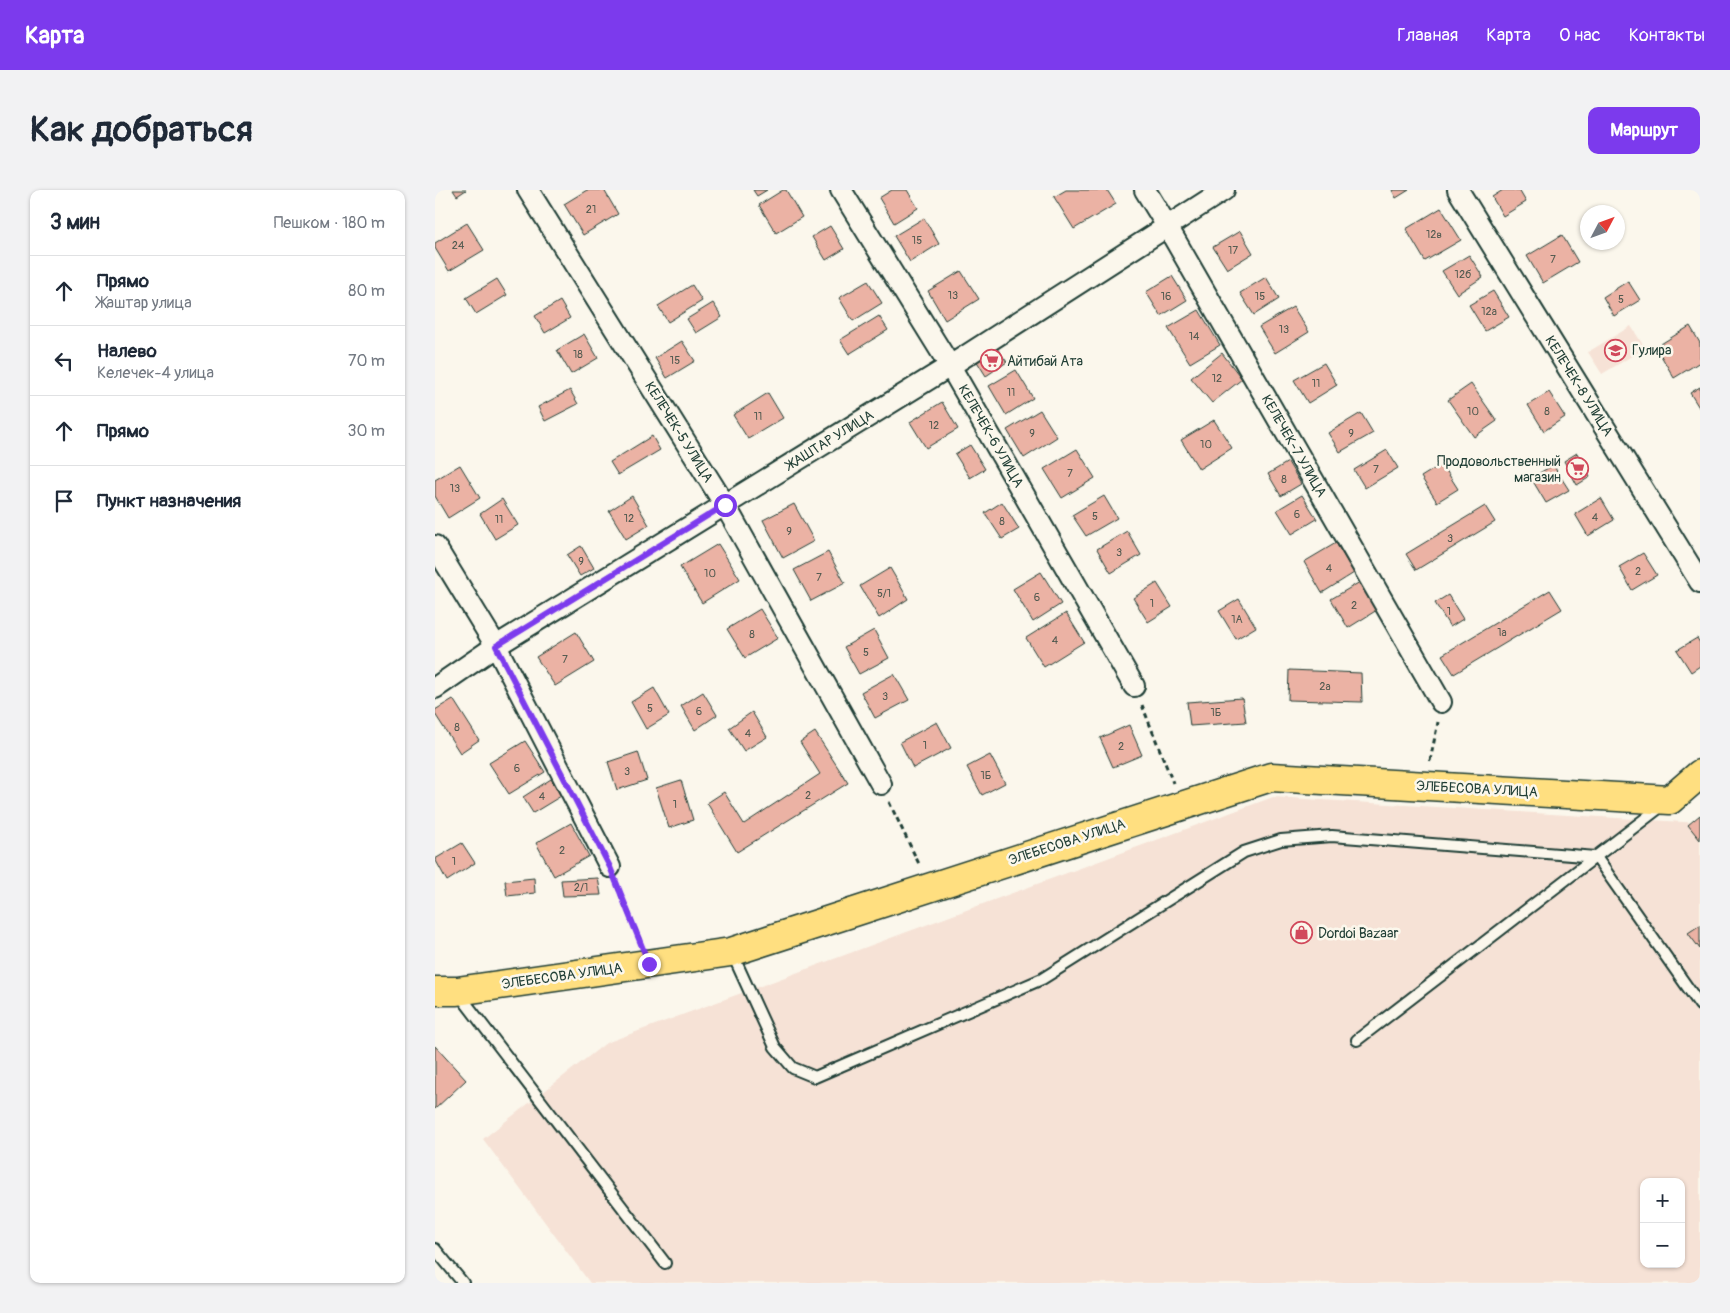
<!DOCTYPE html>
<html lang="ru">
<head>
<meta charset="utf-8">
<style>
	body { margin:0; font-family:Pangolin,sans-serif; background:#f2f2f3; color:#1f2937 }
	.controls { position:absolute; right:15px; bottom:15px; display:grid; overflow:hidden; border-radius:10px; box-shadow:0 1px 4px #0004 }
	.controls button { width:45px; height:45px; display:grid; place-items:center; padding:0; border:0; border-bottom:1px solid #e0e1e3; background:#fff; color:#1f2937; font:25px sans-serif }
	.compass { position:absolute; left:1145px; top:15px; width:45px; height:45px; border-radius:50%; background:#fff; box-shadow:0 1px 4px #0004; rotate:49deg }
	.stop { position:absolute; width:15px; height:15px; margin:-11px; border:4px solid #7c3aed; border-radius:50%; background:#fff }
	.stop.end { background:#7c3aed; border-color:#fff; box-shadow:0 1px 5px #0008 }
	.list { margin:0; padding:0; list-style:none }
	h2 { display:flex; justify-content:space-between; align-items:center; height:65px; margin:0; padding:0 20px; font-size:21px }
	h2 small { font-size:16px; font-weight:400; color:#747a83 }
	.list li { display:grid; grid-template-columns:32px 1fr auto; gap:15px; align-items:center; box-sizing:border-box; height:70px; padding:0 20px; border-top:1px solid #e0e1e3 }
	.list b { display:block; font-size:19px; white-space:nowrap }
	.list p { margin:0; font-size:16px; white-space:nowrap; color:#747a83 }
	.list em { font-size:16px; font-style:normal; color:#747a83 }
	.icon { flex:none; width:28px; height:28px; fill:none; stroke:currentColor; stroke-width:2; stroke-linecap:round; stroke-linejoin:round }
	.map { position:relative; flex:none; width:1265px; height:1093px; overflow:hidden; border-radius:10px }
	header { display:flex; align-items:center; gap:30px; box-sizing:border-box; height:70px; padding:0 25px; background:#7c3aed; color:#fff }
	header strong { font-size:24px }
	nav { display:flex; gap:28px; margin-inline-start:auto; font-size:18px }
	.intro { display:flex; align-items:center; justify-content:space-between; box-sizing:border-box; height:120px; padding:0 30px }
	h1 { margin:0; font-size:35px }
	.button { padding:12px 22px; border-radius:10px; background:#7c3aed; color:#fff; font-size:18px; font-weight:700 }
	main { display:flex; gap:30px; padding:0 30px }
	aside { flex:1; background:#fff; border-radius:10px; box-shadow:0 1px 4px #0004 }
	.map>svg:first-child { display:block }
	.built { fill:#f6e2d6; fill-rule:evenodd }
	.building { fill:#ebb2a4; stroke:#1f3d34 }
	.lines { fill:none; stroke-linecap:round; stroke-linejoin:round }
	.lane-casing { stroke:#1f3d34; stroke-width:14 }
	.street-casing { stroke:#1f3d34; stroke-width:24 }
	.primary-casing { stroke:#1f3d34; stroke-width:31 }
	.path { stroke:#1f3d34; stroke-width:3; stroke-dasharray:5 4; stroke-linecap:butt }
	.lane { stroke:#fbf7ec; stroke-width:10 }
	.street { stroke:#fbf7ec; stroke-width:20 }
	.primary { stroke:#ffdf80; stroke-width:28 }
	.route { stroke:#7c3aed; stroke-width:6 }
	.labels { text-anchor:middle; dominant-baseline:central; stroke-width:5; stroke-linejoin:round; paint-order:stroke }
	.number-label { font-size:11px; fill:#525a50 }
	.poi-label { font-size:14px; fill:#1f3d34; stroke:#fbf7ec; text-anchor:start }
	.street-label { font-size:14px; fill:#1f3d34; stroke:#fbf7ec }
</style>
</head>
<body>
<header>
<strong>Карта</strong>
<nav><a>Главная</a><a>Карта</a><a>О нас</a><a>Контакты</a></nav>
</header>
<div class="intro"><h1>Как добраться</h1><a class="button">Маршрут</a></div>
<main>
<aside>
<h2>3 мин<small>Пешком · 180 m</small></h2>
<ul class="list">
<li><svg class="icon" aria-label="ahead" viewBox="0 0 24 24"><path d="M12 20V5M6 11l6-6 6 6"/></svg><div><b>Прямо</b><p>Жаштар улица</p></div><em>80 m</em></li>
<li><svg class="icon" aria-label="left" viewBox="0 0 24 24"><path d="M17 20v-9H6M10 6l-5 5 5 5"/></svg><div><b>Налево</b><p>Келечек-4 улица</p></div><em>70 m</em></li>
<li><svg class="icon" aria-label="ahead" viewBox="0 0 24 24"><path d="M12 20V5M6 11l6-6 6 6"/></svg><div><b>Прямо</b></div><em>30 m</em></li>
<li><svg class="icon" aria-label="arrive" viewBox="0 0 24 24"><path d="M6 21V4h12l-3 4 3 4H6"/></svg><div><b>Пункт назначения</b></div></li>
</ul>
</aside>
<div class="map">
<svg width="1265" height="1093" viewBox="0 0 1265 1093">
	<rect width="100%" height="100%" fill="#fbf7ec"/>
	<filter id="ink" filterUnits="userSpaceOnUse"><feTurbulence type="fractalNoise" baseFrequency=".02" numOctaves="2"/><feDisplacementMap in="SourceGraphic" scale="10" xChannelSelector="R" yChannelSelector="G"/><feConvolveMatrix kernelMatrix="1 2 1 2 8 2 1 2 1" color-interpolation-filters="sRGB"/></filter>
	<g filter="url(#ink)">
		<g class="built">
			<polygon points="1196,136 1210,158 1167,184 1153,162"/>
			<path d="M838 607 1265 633V1093H155L48 949 171 853ZM1209 992H1246V1074H1209Z"/>
		</g>
		<g class="building">
			<polygon points="18,0 31,0 22,6"/>
			<polygon points="152,0 169,0 183,24 148,45 129,14"/>
			<polygon points="318,0 332,0 322,6"/>
			<polygon points="348,0 351,0 367,27 341,43 324,15"/>
			<polygon points="457,0 472,0 483,18 459,33 444,8"/>
			<polygon points="631,0 672,0 681,14 639,39 619,7"/>
			<polygon points="957,0 974,0 961,8"/>
			<polygon points="1068,0 1084,0 1091,12 1068,26 1057,7"/>
			<polygon points="1006,18 1026,50 990,71 971,39"/>
			<polygon points="489,28 504,54 475,72 459,46"/>
			<polygon points="32,33 49,60 14,81 0,58 0,53"/>
			<polygon points="395,36 409,59 391,70 377,47"/>
			<polygon points="805,41 818,63 792,79 778,57"/>
			<polygon points="1127,45 1143,72 1108,93 1092,66"/>
			<polygon points="1034,65 1048,87 1022,104 1007,81"/>
			<polygon points="526,81 544,109 510,130 493,101"/>
			<polygon points="737,86 752,110 726,126 711,102"/>
			<polygon points="831,87 844,109 819,125 805,103"/>
			<polygon points="62,89 72,105 41,124 31,108"/>
			<polygon points="433,91 447,113 418,131 404,108"/>
			<polygon points="1193,91 1205,110 1179,126 1168,107"/>
			<polygon points="257,95 267,111 233,132 223,116"/>
			<polygon points="1058,101 1074,127 1050,141 1034,115"/>
			<polygon points="125,111 135,128 110,143 100,126"/>
			<polygon points="278,113 287,127 261,143 252,129"/>
			<polygon points="858,117 874,142 840,163 824,137"/>
			<polygon points="764,120 785,155 755,173 733,138"/>
			<polygon points="444,126 453,140 414,164 405,150"/>
			<polygon points="1255,136 1265,153 1265,172 1239,188 1221,157"/>
			<polygon points="149,144 163,168 136,184 122,160"/>
			<polygon points="247,151 260,171 232,188 220,168"/>
			<polygon points="561,157 572,172 551,186 541,170"/>
			<polygon points="787,163 807,189 777,213 756,188"/>
			<polygon points="889,173 902,195 873,213 859,190"/>
			<polygon points="581,180 598,208 571,225 554,196"/>
			<polygon points="1036,194 1062,231 1039,247 1013,210"/>
			<polygon points="1265,197 1265,219 1255,203"/>
			<polygon points="135,200 143,214 110,231 103,217"/>
			<polygon points="1114,202 1130,227 1109,241 1093,215"/>
			<polygon points="333,203 348,228 313,249 298,225"/>
			<polygon points="507,212 523,239 491,258 475,232"/>
			<polygon points="605,220 622,247 589,268 572,240"/>
			<polygon points="926,223 938,243 905,262 893,243"/>
			<polygon points="779,230 797,258 764,279 746,250"/>
			<polygon points="217,246 225,260 183,285 175,272"/>
			<polygon points="535,255 550,279 535,288 520,264"/>
			<polygon points="642,259 660,288 627,308 609,279"/>
			<polygon points="952,260 963,278 930,298 919,280"/>
			<polygon points="1142,263 1155,287 1142,295 1129,271"/>
			<polygon points="853,272 866,294 846,306 833,284"/>
			<polygon points="1007,274 1023,299 1002,312 986,287"/>
			<polygon points="25,275 45,308 13,328 0,306 0,290"/>
			<polygon points="1118,275 1134,300 1111,313 1096,288"/>
			<polygon points="867,305 882,329 857,344 842,320"/>
			<polygon points="197,306 214,335 191,349 174,321"/>
			<polygon points="669,306 682,328 651,346 637,325"/>
			<polygon points="1166,308 1179,330 1153,346 1140,324"/>
			<polygon points="67,309 83,335 60,349 45,324"/>
			<polygon points="567,312 584,339 567,349 550,323"/>
			<polygon points="359,314 379,351 348,368 328,330"/>
			<polygon points="1050,316 1060,332 981,380 971,364"/>
			<polygon points="692,341 706,365 676,383 662,359"/>
			<polygon points="901,353 919,383 887,403 869,372"/>
			<polygon points="283,354 305,389 267,413 245,377"/>
			<polygon points="146,356 159,378 145,386 132,365"/>
			<polygon points="393,362 410,393 376,411 359,380"/>
			<polygon points="1208,363 1222,385 1197,400 1184,377"/>
			<polygon points="455,378 473,409 444,428 425,396"/>
			<polygon points="606,382 626,414 598,432 578,399"/>
			<polygon points="925,392 942,420 913,438 896,409"/>
			<polygon points="722,393 737,417 713,432 698,408"/>
			<polygon points="1115,400 1127,419 1019,484 1007,465"/>
			<polygon points="1013,405 1028,429 1015,437 1000,413"/>
			<polygon points="804,409 821,437 801,449 784,421"/>
			<polygon points="325,419 343,448 310,468 292,439"/>
			<polygon points="631,423 649,452 609,477 591,448"/>
			<polygon points="439,440 454,468 424,484 409,457"/>
			<polygon points="141,442 159,472 120,496 101,467"/>
			<polygon points="1262,448 1265,453 1265,476 1256,482 1242,460"/>
			<polygon points="854,480 926,483 927,512 853,510"/>
			<polygon points="459,484 474,510 440,528 426,502"/>
			<polygon points="219,498 234,525 211,539 196,512"/>
			<polygon points="268,502 282,525 260,540 246,516"/>
			<polygon points="807,508 811,532 755,536 752,512"/>
			<polygon points="18,509 44,550 25,563 0,524 0,520"/>
			<polygon points="317,522 332,547 309,561 294,538"/>
			<polygon points="502,532 516,558 478,578 465,552"/>
			<polygon points="694,535 707,565 678,577 665,548"/>
			<polygon points="380,542 413,593 302,662 272,613 289,602 309,634 385,584 365,552"/>
			<polygon points="90,551 110,582 74,604 54,573"/>
			<polygon points="203,562 212,590 182,600 173,572"/>
			<polygon points="555,565 570,593 547,605 532,577"/>
			<polygon points="116,589 126,606 98,623 88,607"/>
			<polygon points="246,590 258,630 234,638 221,598"/>
			<polygon points="1265,625 1265,650 1253,635"/>
			<polygon points="136,633 154,666 119,686 101,653"/>
			<polygon points="27,653 40,673 12,691 0,669"/>
			<polygon points="99,688 100,703 72,706 70,691"/>
			<polygon points="163,688 166,705 128,706 126,690"/>
			<polygon points="1265,735 1265,759 1253,743"/>
			<polygon points="0,856 31,890 0,919"/>
		</g>
		<g class="lines">
			<defs>
				<g id="lane">
					<polyline points="297,763 340,857 358,878 380,887 607,789 809,662 846,650 897,646 1161,667 1265,815"/>
					<polyline points="24,804 230,1073"/>
					<polyline points="922,850 1228,615"/>
					<polyline points="0,1059 28,1093"/>
				</g>
				<g id="street">
					<polyline points="93,0 290,315 446,594"/>
					<polyline points="406,0 515,176 699,496"/>
					<polyline points="710,0 732,36 1006,512"/>
					<polyline points="1023,0 1265,392"/>
					<polyline points="0,356 61,456 175,677"/>
					<polyline points="0,498 61,456 515,176 789,0"/>
				</g>
				<polyline id="primary" points="0,801 22,801 296,762 836,587 1235,610 1265,584"/>
			</defs>
			<use href="#lane" class="lane-casing"/>
			<use href="#street" class="street-casing"/>
			<use href="#primary" class="primary-casing"/>
			<g class="path">
				<polyline points="707,515 738,593"/>
				<polyline points="995,571 1003,532"/>
				<polyline points="454,612 485,676"/>
				<polyline points="182,696 205,750"/>
			</g>
			<use href="#lane" class="lane"/>
			<use href="#street" class="street"/>
			<use href="#primary" class="primary"/>
		</g>
	</g>
	<g class="lines" filter="url(#ink)">
		<polyline class="route" points="214,774 175,677 61,456 290,315"/>
	</g>
	<defs>
		<symbol id="school-ring" viewBox="-11 -11 22 22"><circle r="9.5" fill="#fbf7ec" stroke="#d1495b" stroke-width="1.5"/><path d="M0-5L7-2L0 1L-7-2ZM-4 1L0 2.5L4 1V4Q0 6-4 4Z" fill="#d1495b"/></symbol>
		<symbol id="supermarket-ring" viewBox="-11 -11 22 22"><circle r="9.5" fill="#fbf7ec" stroke="#d1495b" stroke-width="1.5"/><path d="M-6-5.5h2.5l.6 2H6L4.5 2H-2.5L-4.4-4H-6ZM-1.5 3.2a1.3 1.3 0 1 0 .1 0ZM3 3.2a1.3 1.3 0 1 0 .1 0Z" fill="#d1495b"/></symbol>
		<symbol id="shop-ring" viewBox="-11 -11 22 22"><circle r="9.5" fill="#fbf7ec" stroke="#d1495b" stroke-width="1.5"/><path d="M-5-2.5h2.3a2.7 3.5 0 0 1 5.4 0H5L5.5 6h-11ZM-1.5-2.5h3a1.5 2.3 0 0 0-3 0Z" fill="#d1495b"/></symbol>
	</defs>
	<g fill-rule="evenodd">
		<use href="#school-ring" x="1168" y="148" width="25" height="25"/>
		<use href="#supermarket-ring" x="544" y="158" width="25" height="25"/>
		<use href="#supermarket-ring" x="1130" y="266" width="25" height="25"/>
		<use href="#shop-ring" x="854" y="730" width="25" height="25"/>
	</g>
	<g class="labels">
		<g class="number-label">
			<text x="156" y="19">21</text>
			<text x="999" y="44">12в</text>
			<text x="482" y="50">15</text>
			<text x="23" y="55">24</text>
			<text x="798" y="60">17</text>
			<text x="1118" y="69">7</text>
			<text x="1028" y="84">12б</text>
			<text x="518" y="105">13</text>
			<text x="731" y="106">16</text>
			<text x="825" y="106">15</text>
			<text x="1186" y="109">5</text>
			<text x="1054" y="121">12а</text>
			<text x="849" y="139">13</text>
			<text x="759" y="146">14</text>
			<text x="143" y="164">18</text>
			<text x="240" y="170">15</text>
			<text x="782" y="188">12</text>
			<text x="881" y="193">11</text>
			<text x="576" y="202">11</text>
			<text x="1038" y="221">10</text>
			<text x="1112" y="221">8</text>
			<text x="323" y="226">11</text>
			<text x="499" y="235">12</text>
			<text x="597" y="243">9</text>
			<text x="916" y="243">9</text>
			<text x="771" y="254">10</text>
			<text x="941" y="279">7</text>
			<text x="635" y="283">7</text>
			<text x="849" y="289">8</text>
			<text x="20" y="298">13</text>
			<text x="862" y="324">6</text>
			<text x="660" y="326">5</text>
			<text x="1160" y="327">4</text>
			<text x="194" y="328">12</text>
			<text x="64" y="329">11</text>
			<text x="567" y="331">8</text>
			<text x="354" y="341">9</text>
			<text x="1015" y="348">3</text>
			<text x="684" y="362">3</text>
			<text x="146" y="371">9</text>
			<text x="894" y="378">4</text>
			<text x="1203" y="381">2</text>
			<text x="275" y="383">10</text>
			<text x="384" y="387">7</text>
			<text x="449" y="403">5/1</text>
			<text x="602" y="407">6</text>
			<text x="717" y="413">1</text>
			<text x="919" y="415">2</text>
			<text x="1014" y="421">1</text>
			<text x="802" y="429">1А</text>
			<text x="1067" y="442">1а</text>
			<text x="317" y="444">8</text>
			<text x="620" y="450">4</text>
			<text x="431" y="462">5</text>
			<text x="130" y="469">7</text>
			<text x="890" y="496">2а</text>
			<text x="450" y="506">3</text>
			<text x="215" y="518">5</text>
			<text x="264" y="521">6</text>
			<text x="781" y="522">1Б</text>
			<text x="22" y="537">8</text>
			<text x="313" y="543">4</text>
			<text x="490" y="555">1</text>
			<text x="686" y="556">2</text>
			<text x="82" y="578">6</text>
			<text x="192" y="581">3</text>
			<text x="551" y="585">1Б</text>
			<text x="373" y="605">2</text>
			<text x="107" y="606">4</text>
			<text x="240" y="614">1</text>
			<text x="127" y="660">2</text>
			<text x="19" y="671">1</text>
			<text x="146" y="697">2/1</text>
		</g>
		<g class="poi-label">
			<text x="1197" y="160">Гулира</text>
			<text x="572" y="171">Айтибай Ата</text>
			<text x="1126" y="271" text-anchor="end">Продовольственный<tspan x="1126" dy="16">магазин</tspan></text>
			<text x="883" y="743">Dordoi Bazaar</text>
		</g>
		<g class="street-label">
			<text transform="translate(1144 196) rotate(58)">КЕЛЕЧЕК-8 УЛИЦА</text>
			<text transform="translate(244 242) rotate(58)">КЕЛЕЧЕК-5 УЛИЦА</text>
			<text transform="translate(556 246) rotate(60)">КЕЛЕЧЕК-6 УЛИЦА</text>
			<text transform="translate(395 250) rotate(-32)">ЖАШТАР УЛИЦА</text>
			<text transform="translate(859 256) rotate(60)">КЕЛЕЧЕК-7 УЛИЦА</text>
			<text transform="translate(1042 599) rotate(3)">ЭЛЕБЕСОВА УЛИЦА</text>
			<text transform="translate(632 652) rotate(-18)">ЭЛЕБЕСОВА УЛИЦА</text>
			<text transform="translate(127 786) rotate(-8)">ЭЛЕБЕСОВА УЛИЦА</text>
		</g>
	</g>
</svg>
<div class="controls">
<button>+</button>
<button>−</button>
</div>
<svg class="compass" viewBox="-18 -18 36 36"><path d="M0-13l5 13h-10z" fill="#e53935"/><path d="M0 13l5-13h-10z" fill="#747a83"/></svg>
<div class="stop" style="left:290px;top:315px"></div>
<div class="stop end" style="left:214px;top:774px"></div>
</div>
</main>
</body>
</html>
